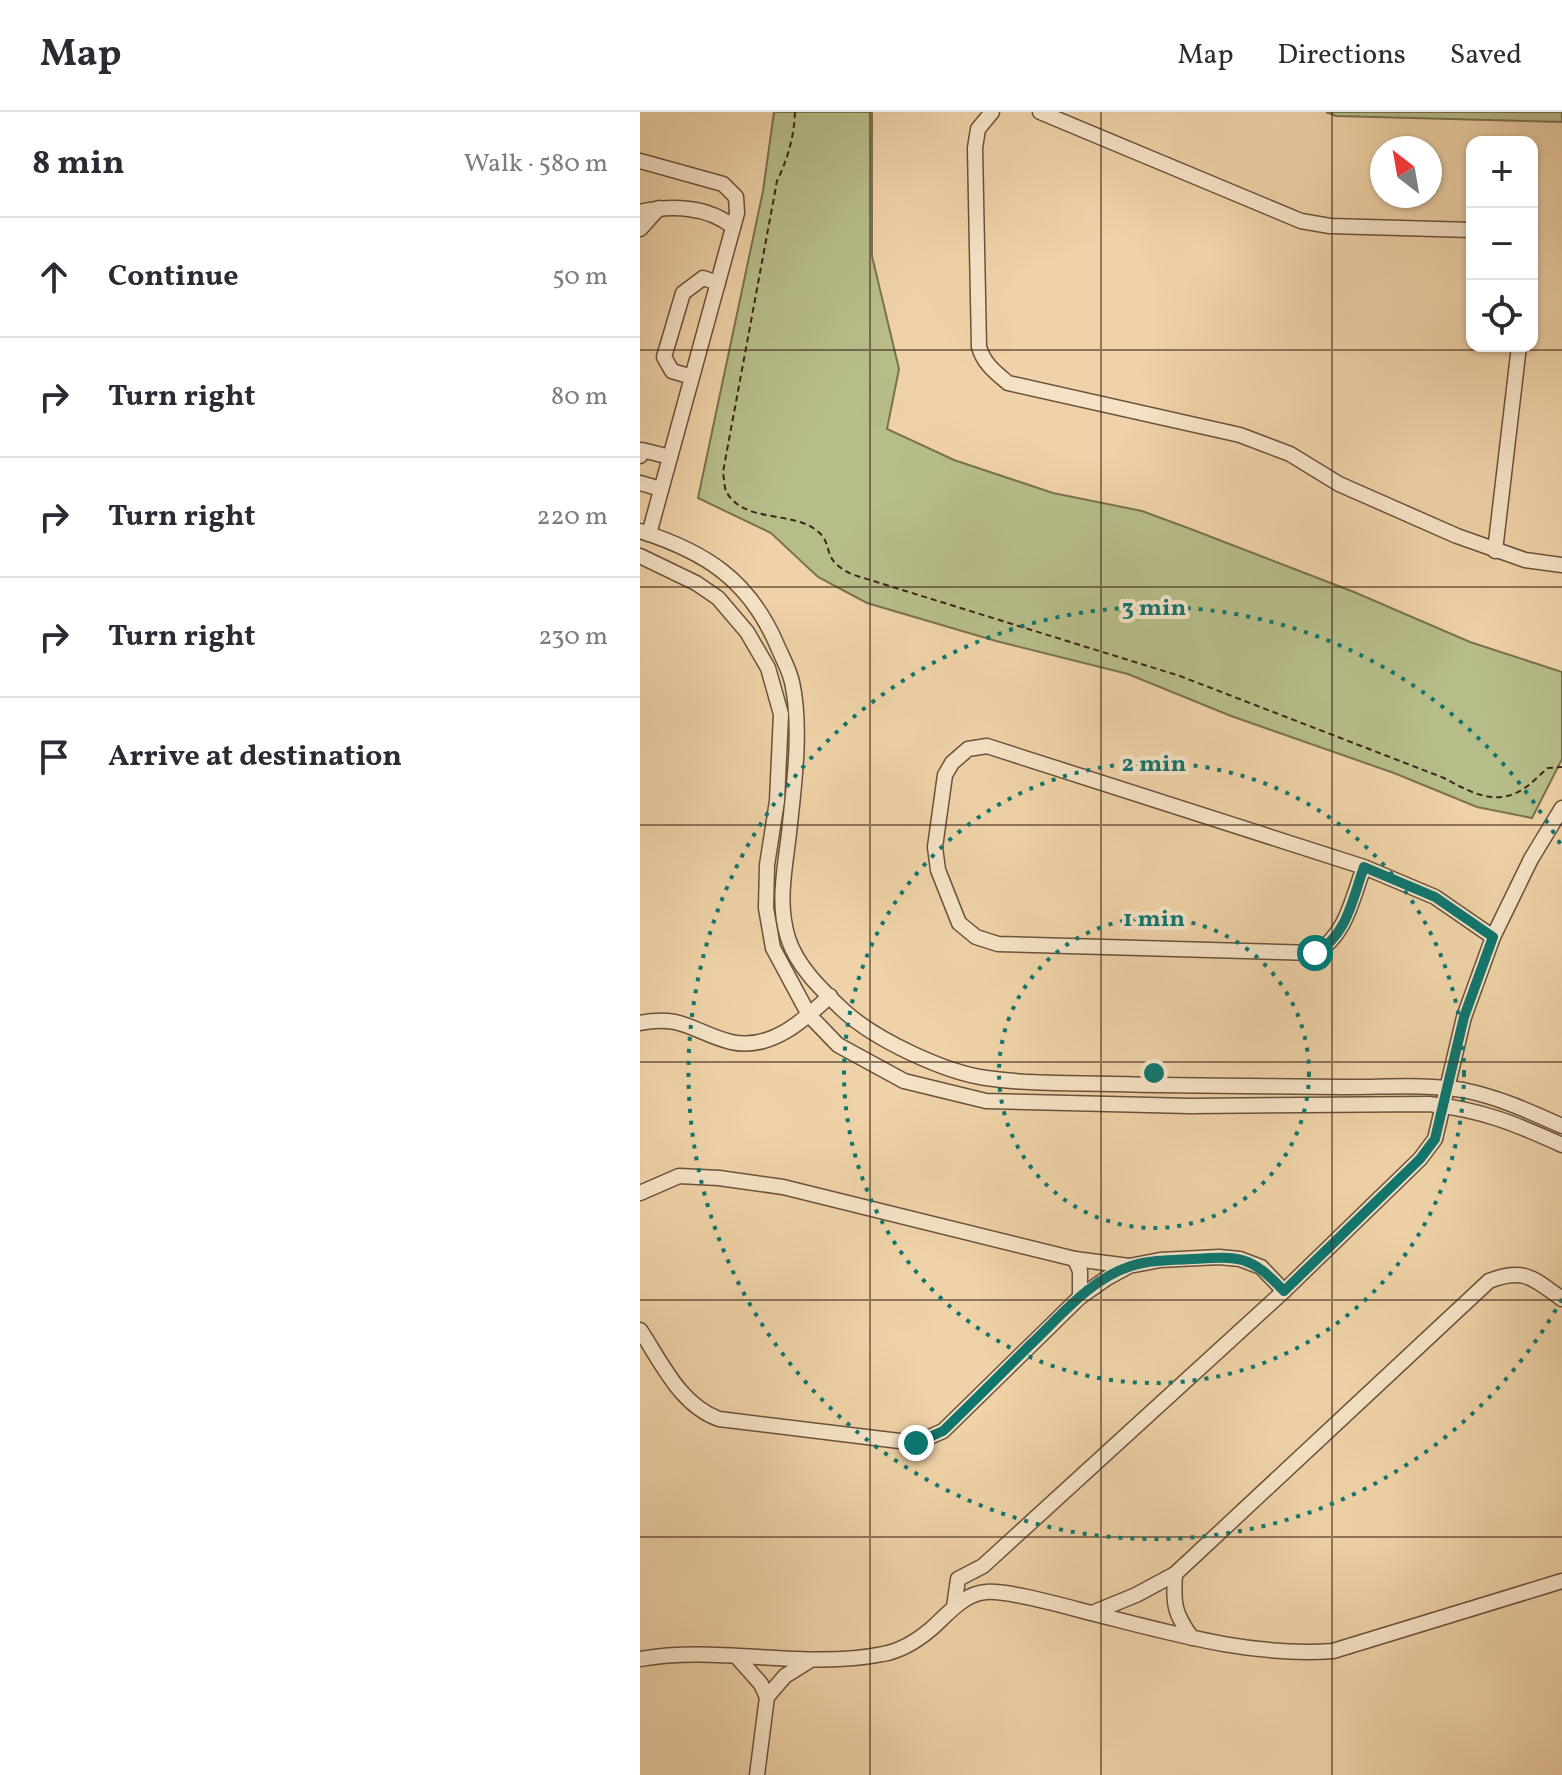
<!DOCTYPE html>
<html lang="en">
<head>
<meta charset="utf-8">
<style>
	body { margin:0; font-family:Vollkorn,serif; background:#f7f7f7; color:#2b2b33 }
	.controls { position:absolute; right:24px; top:24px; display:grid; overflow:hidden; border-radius:16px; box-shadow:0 2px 6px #0004 }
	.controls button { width:72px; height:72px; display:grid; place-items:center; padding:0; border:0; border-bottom:2px solid #e1e1e2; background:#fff; color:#2b2b33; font:40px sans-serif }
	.compass { position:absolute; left:730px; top:24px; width:72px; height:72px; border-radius:50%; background:#fff; box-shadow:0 2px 6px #0004; rotate:329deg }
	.stop { position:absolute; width:24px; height:24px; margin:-18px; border:6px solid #0f766e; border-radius:50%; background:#fff }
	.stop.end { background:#0f766e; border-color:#fff; box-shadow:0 2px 8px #0008 }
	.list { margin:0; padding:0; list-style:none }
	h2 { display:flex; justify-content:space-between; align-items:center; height:104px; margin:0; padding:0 32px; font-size:34px }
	h2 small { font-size:26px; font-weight:400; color:#7c7c81 }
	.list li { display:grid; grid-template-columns:52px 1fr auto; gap:24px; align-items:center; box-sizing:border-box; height:120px; padding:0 32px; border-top:2px solid #e1e1e2 }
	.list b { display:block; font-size:30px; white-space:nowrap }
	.list em { font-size:26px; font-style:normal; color:#7c7c81 }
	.icon { flex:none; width:44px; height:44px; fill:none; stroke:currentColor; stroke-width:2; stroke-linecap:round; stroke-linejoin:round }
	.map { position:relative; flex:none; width:922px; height:1663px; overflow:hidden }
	header { display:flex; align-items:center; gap:48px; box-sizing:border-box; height:112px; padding:0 40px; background:#fff; border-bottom:2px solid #e1e1e2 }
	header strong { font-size:38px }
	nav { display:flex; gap:44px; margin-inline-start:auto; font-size:28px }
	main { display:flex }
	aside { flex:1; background:#fff }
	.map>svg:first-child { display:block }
	.green { fill:#b7bd89; stroke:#7a7250; stroke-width:2 }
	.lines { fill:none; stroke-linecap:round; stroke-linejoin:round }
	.minor-casing { stroke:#6a523c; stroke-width:17 }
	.path { stroke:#3e2718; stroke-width:2; stroke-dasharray:6 4; stroke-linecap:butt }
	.minor { stroke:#f5e2c6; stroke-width:14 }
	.route { stroke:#0f766e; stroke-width:10 }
	.grid { fill:none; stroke:#3e2718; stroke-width:2; stroke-opacity:0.55 }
	.ring { fill:none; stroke:#0f766e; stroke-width:4; stroke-dasharray:4 8 }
	.centre { fill:#0f766e; stroke:#f5e2c6; stroke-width:4 }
	.ring-label { font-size:24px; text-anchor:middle; font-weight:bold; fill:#0f766e; stroke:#f5e2c6; stroke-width:8; stroke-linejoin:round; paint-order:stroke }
</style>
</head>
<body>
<header>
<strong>Map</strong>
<nav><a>Map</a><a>Directions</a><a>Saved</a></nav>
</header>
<main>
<aside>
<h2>8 min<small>Walk · 580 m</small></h2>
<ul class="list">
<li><svg class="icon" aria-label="ahead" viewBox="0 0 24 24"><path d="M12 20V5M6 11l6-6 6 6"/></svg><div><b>Continue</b></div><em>50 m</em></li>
<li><svg class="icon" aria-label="right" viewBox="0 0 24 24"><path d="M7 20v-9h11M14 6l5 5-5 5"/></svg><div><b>Turn right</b></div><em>80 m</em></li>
<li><svg class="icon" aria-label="right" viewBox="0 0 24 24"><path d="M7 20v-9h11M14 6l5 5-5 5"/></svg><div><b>Turn right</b></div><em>220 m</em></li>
<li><svg class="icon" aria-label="right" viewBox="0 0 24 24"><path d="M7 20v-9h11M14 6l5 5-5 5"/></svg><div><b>Turn right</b></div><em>230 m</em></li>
<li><svg class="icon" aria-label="arrive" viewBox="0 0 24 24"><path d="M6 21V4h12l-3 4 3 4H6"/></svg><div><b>Arrive at destination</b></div></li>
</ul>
</aside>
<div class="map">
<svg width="922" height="1663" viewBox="0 0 922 1663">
	<rect width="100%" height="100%" fill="#efd2a7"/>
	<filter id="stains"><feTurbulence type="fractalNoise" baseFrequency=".0025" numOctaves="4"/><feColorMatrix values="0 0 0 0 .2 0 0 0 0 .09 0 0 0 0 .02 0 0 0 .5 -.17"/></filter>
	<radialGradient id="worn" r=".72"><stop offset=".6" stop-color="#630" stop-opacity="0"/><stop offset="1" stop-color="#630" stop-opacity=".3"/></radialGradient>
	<g class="green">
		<polygon points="134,0 232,0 232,144 259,257 247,317 314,348 413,381 502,399 548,416 714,480 830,530 922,560 922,647 892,706 837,695 754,661 591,604 488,562 356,529 227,491 178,465 131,421 58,386 123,79"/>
		<polygon points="686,0 922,0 922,10 696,4"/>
	</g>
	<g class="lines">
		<defs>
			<g id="minor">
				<path d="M352 0 338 17 335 36 339 235C344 252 355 260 368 271L600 323 650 342 699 372 817 424 885 448 922 453"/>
				<polyline points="400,0 661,109 690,114 832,118"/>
				<polyline points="0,49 83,72 96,85 97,101 9,422"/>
				<path d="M0 100C31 93 68 94 93 115"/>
				<polyline points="0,117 19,96"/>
				<polyline points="52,265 32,259 24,245 43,181 63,166 78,171"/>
				<polyline points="0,344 2,338 30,345"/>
				<polyline points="0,371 21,377"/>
				<path d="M0 419C66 440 109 468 137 533 142 545 149 557 152 570 162 615 154 675 149 721 145 757 137 791 148 826 157 855 183 879 204 899 236 928 304 960 346 966 388 972 430 971 472 972 552 974 631 974 710 975 748 975 786 972 823 978 858 985 889 999 922 1014"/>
				<polyline points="855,439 879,234"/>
				<path d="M0 444 56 471 78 486 107 520 128 556 141 602 137 689 127 753 126 796 133 836 169 903 198 933 264 969 346 989 550 994 789 992C842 998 874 1011 922 1033"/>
				<path d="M724 755C712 787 706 824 675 841L358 832 336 825 319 811 298 758 295 735 305 663 312 651 328 637 347 634 724 755 795 785 853 825"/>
				<path d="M0 911C42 902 55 921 91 930 130 939 163 909 190 884"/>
				<polyline points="0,1081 39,1064 79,1066 143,1075 435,1147 489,1154"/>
				<polyline points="435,1147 440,1159 440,1185"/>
				<path d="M0 1218C22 1251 40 1293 79 1307L276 1331 303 1319 440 1185 467 1166 489 1154 520 1148 579 1145 600 1147 621 1155 644 1179"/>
				<path d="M535 1462C533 1492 534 1501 552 1526"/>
				<polyline points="314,1495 318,1467 343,1454 644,1179 780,1047 795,1027 824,905 853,825 891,747 922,696"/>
				<path d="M452 1501 496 1483 535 1462 849 1169C885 1155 894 1167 922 1187"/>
				<polyline points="98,1546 121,1572 127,1585"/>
				<path d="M0 1547C80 1533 163 1558 243 1542 260 1539 278 1528 291 1517 306 1504 324 1481 346 1480 368 1478 424 1494 447 1500 528 1520 609 1545 693 1539L922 1469"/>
				<polyline points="117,1663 127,1585 145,1564 169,1549"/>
			</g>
		</defs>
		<use href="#minor" class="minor-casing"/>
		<path class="path" d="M155 0C154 25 148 46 137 69L83 360C84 365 84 374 86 379 102 411 152 399 176 418 196 432 178 448 214 463L540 564 804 666C830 680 856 695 883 677 892 672 900 662 908 656L922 655"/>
		<use href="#minor" class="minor"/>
	</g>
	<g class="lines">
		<path class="route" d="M276 1331 303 1319C332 1291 361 1262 390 1233 420 1205 450 1167 491 1154 510 1148 531 1148 552 1147 600 1144 610 1143 644 1179L780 1047 795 1027 824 905 853 825 795 785 724 755C712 788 707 824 675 841"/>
	</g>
	<path class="grid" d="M230 0V1663M461 0V1663M692 0V1663M0 238H922M0 475H922M0 713H922M0 950H922M0 1188H922M0 1425H922"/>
	<g class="ring">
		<circle cx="514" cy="961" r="155"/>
		<circle cx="514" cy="961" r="310"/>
		<path d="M922 1187A466 466 0 1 1 922 735"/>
	</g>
	<circle cx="514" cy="961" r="12" class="centre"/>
	<g class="ring-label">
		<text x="514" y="503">3 min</text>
		<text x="514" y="659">2 min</text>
		<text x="514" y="814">1 min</text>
	</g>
	<rect width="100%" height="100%" filter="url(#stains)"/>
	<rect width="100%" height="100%" fill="url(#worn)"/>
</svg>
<div class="controls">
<button>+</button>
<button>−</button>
<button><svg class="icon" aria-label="locate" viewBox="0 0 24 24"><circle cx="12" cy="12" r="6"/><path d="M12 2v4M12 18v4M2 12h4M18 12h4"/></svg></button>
</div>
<svg class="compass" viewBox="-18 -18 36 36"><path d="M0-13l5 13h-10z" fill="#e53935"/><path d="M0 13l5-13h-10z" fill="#7c7c81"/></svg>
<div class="stop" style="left:675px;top:841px"></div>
<div class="stop end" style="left:276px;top:1331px"></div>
</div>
</main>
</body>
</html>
